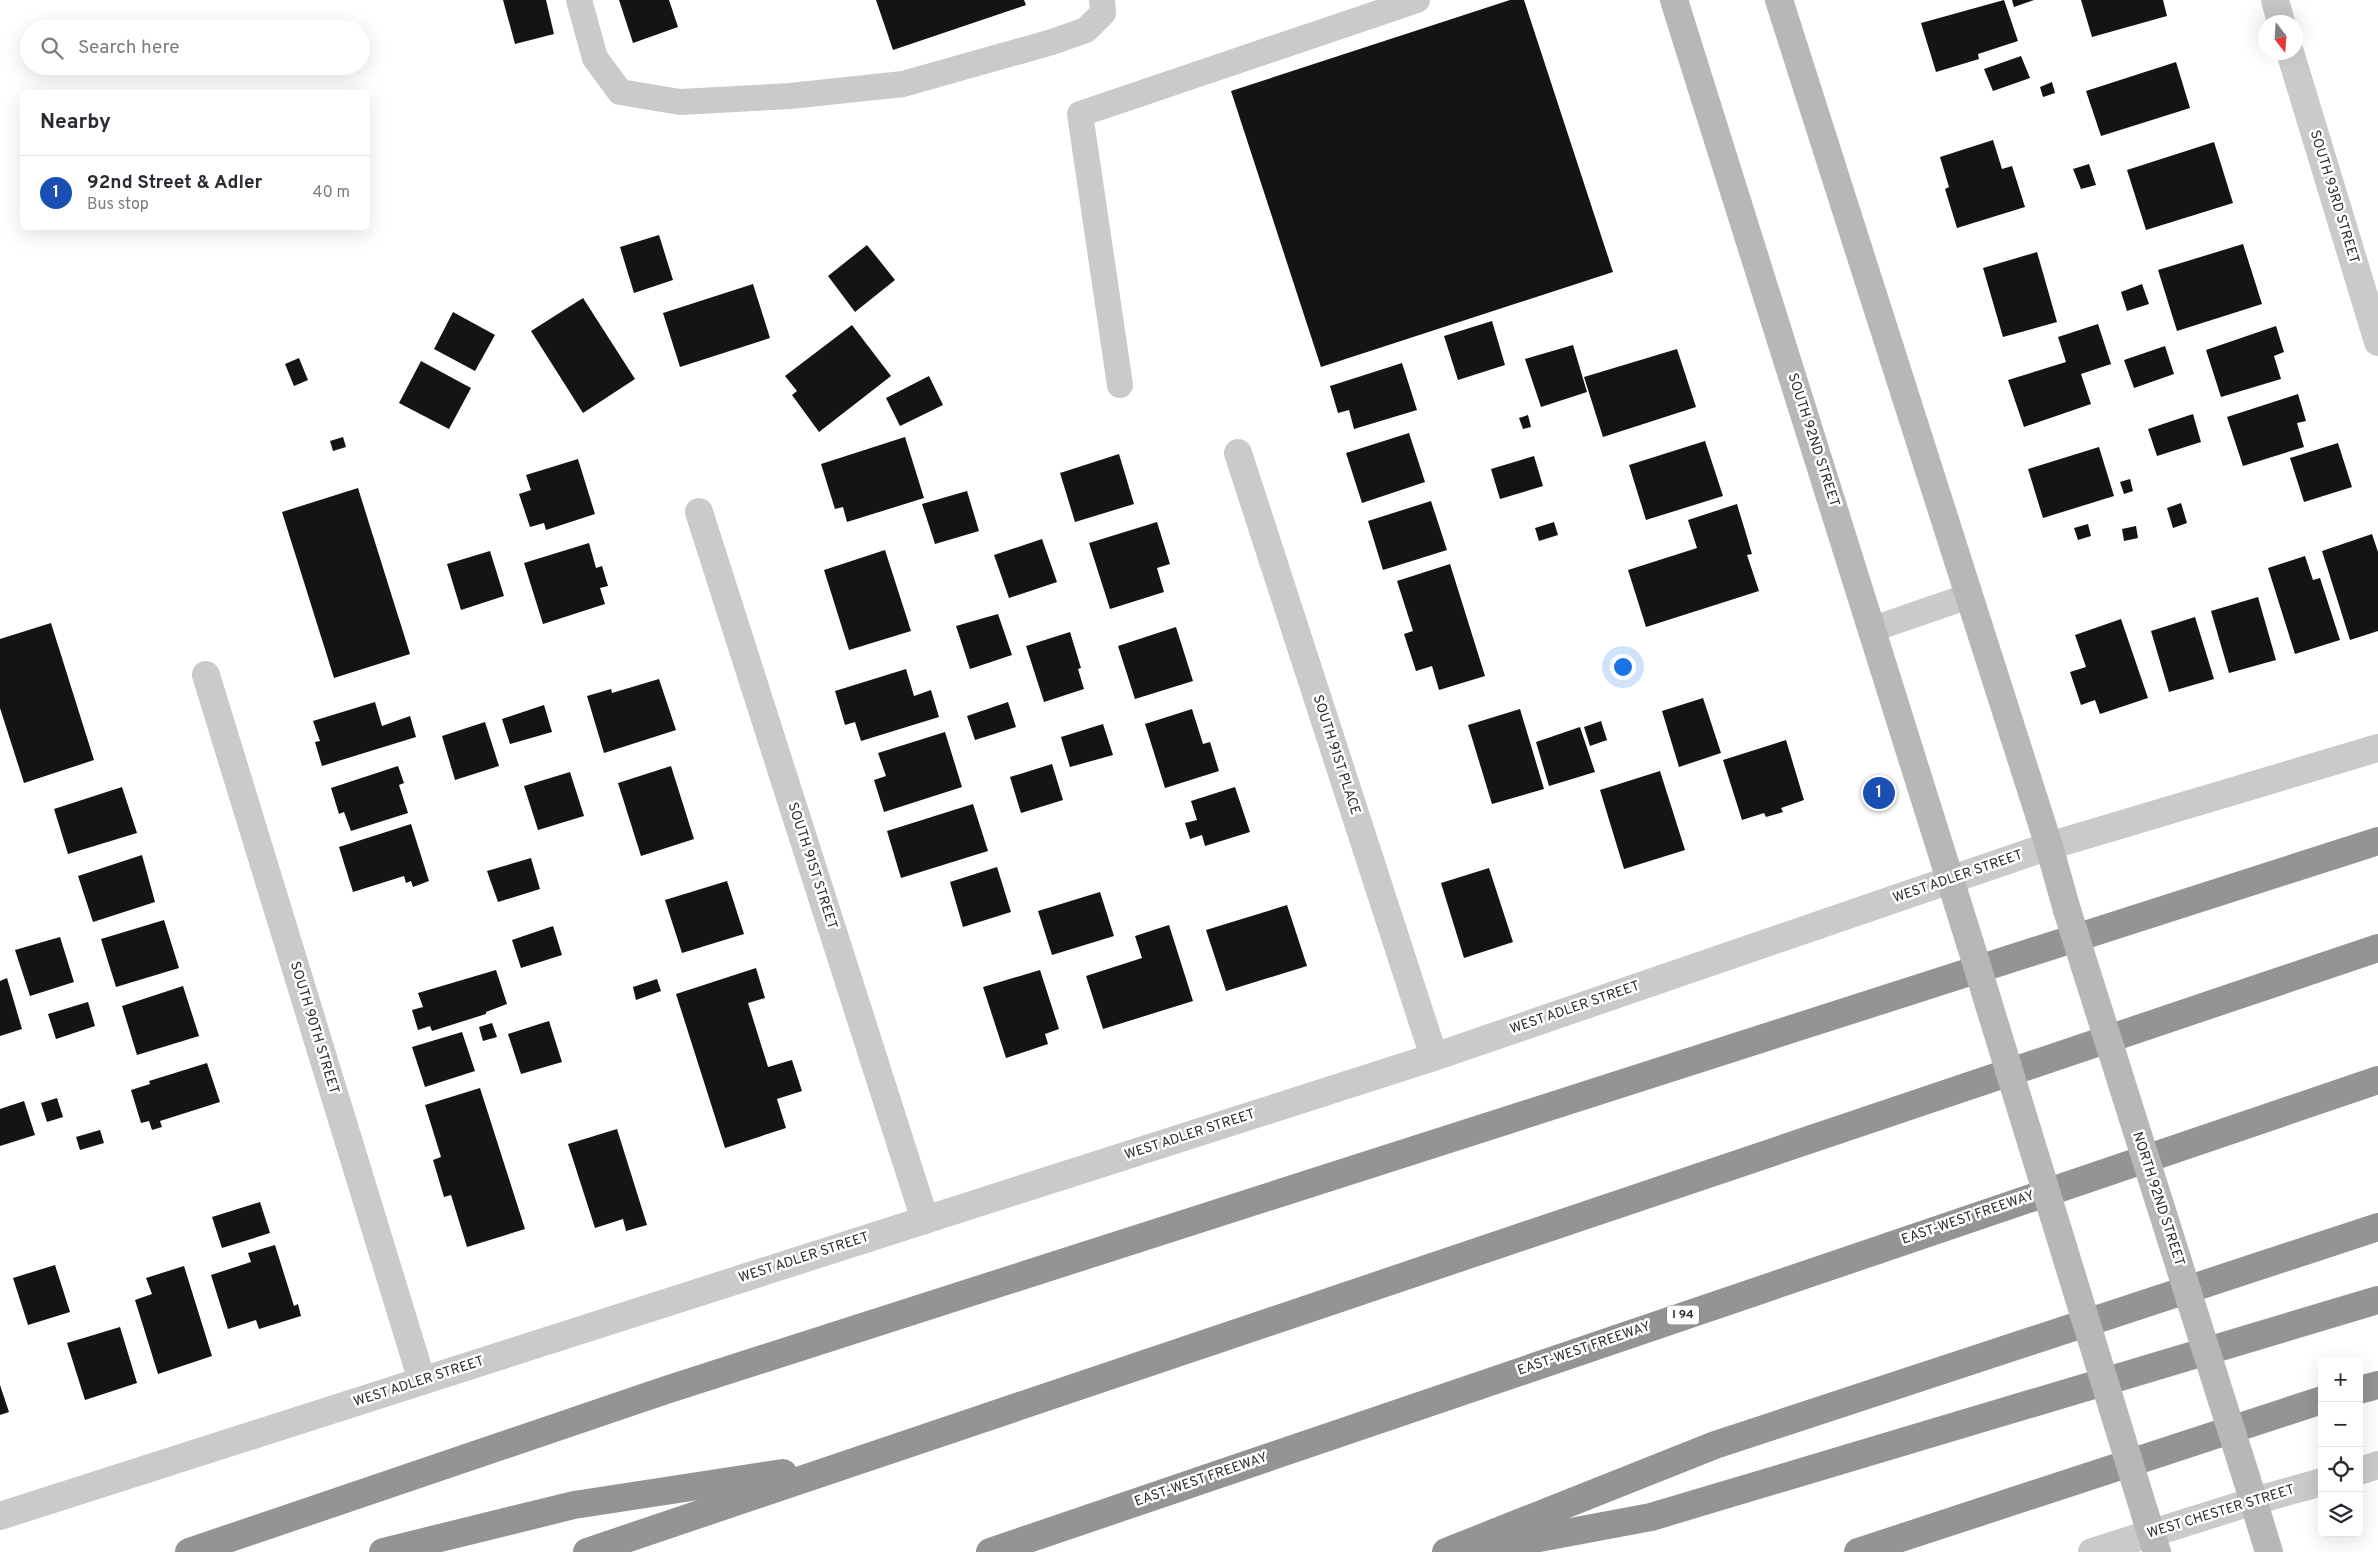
<!DOCTYPE html>
<html lang="en">
<head>
<meta charset="utf-8">
<style>
	body { margin:0; font-family:Overpass,sans-serif; background:#f7f7f7; color:#2b2b33 }
	.controls { position:absolute; right:15px; bottom:15px; display:grid; overflow:hidden; border-radius:8px; box-shadow:0 5px 20px #0002 }
	.controls button { width:45px; height:45px; display:grid; place-items:center; padding:0; border:0; border-bottom:1px solid #e1e1e2; background:#fff; color:#2b2b33; font:25px sans-serif }
	.compass { position:absolute; left:2258px; top:15px; width:45px; height:45px; border-radius:50%; background:#fff; box-shadow:0 5px 20px #0002; rotate:163deg }
	.you { position:absolute; left:1622px; top:666px; width:18px; height:18px; margin:-12px; border:4px solid #fff; border-radius:50%; background:#1a73e8; box-shadow:0 0 0 8px #1a73e833 }
	.badge { display:grid; place-items:center; width:32px; height:32px; border-radius:50%; background:#de3447; color:#fff; font-size:16px; font-weight:700 }
	.pin { position:absolute; translate:-50% -50%; border:2px solid #fff; box-shadow:0 1px 5px #0006 }
	.list { margin:0; padding:0; list-style:none }
	h2 { display:flex; justify-content:space-between; align-items:center; height:65px; margin:0; padding:0 20px; font-size:21px }
	h2 small { font-size:16px; font-weight:400; color:#7c7c81 }
	.list li { display:grid; grid-template-columns:32px 1fr auto; gap:15px; align-items:center; box-sizing:border-box; height:75px; padding:0 20px; border-top:1px solid #e1e1e2 }
	.list b { display:block; font-size:19px; white-space:nowrap }
	.list p { margin:0; font-size:16px; white-space:nowrap; color:#7c7c81 }
	.list em { font-size:16px; font-style:normal; color:#7c7c81 }
	.icon { flex:none; width:28px; height:28px; fill:none; stroke:currentColor; stroke-width:2; stroke-linecap:round; stroke-linejoin:round }
	.map { position:relative; flex:none; width:2378px; height:1552px; overflow:hidden }
	.search { position:absolute; background:#fff; box-shadow:0 5px 20px #0002; left:20px; top:20px; width:350px; height:55px; display:flex; align-items:center; gap:12px; box-sizing:border-box; padding:0 18px; border-radius:28px; color:#7c7c81; font-size:19px }
	.panel { position:absolute; background:#fff; box-shadow:0 5px 20px #0002; left:20px; top:90px; width:350px; height:140px; border-radius:8px }
	.map>svg:first-child { display:block }
	.building { fill:#141414 }
	.lines { fill:none; stroke-linecap:round; stroke-linejoin:round }
	.lane { stroke:#cacaca; stroke-width:26 }
	.street { stroke:#cacaca; stroke-width:28 }
	.secondary { stroke:#b7b7b7; stroke-width:28 }
	.highway { stroke:#949494; stroke-width:28 }
	.secondary-bridge { stroke:#b7b7b7; stroke-width:28 }
	.labels { text-anchor:middle; dominant-baseline:central; stroke-width:5; stroke-linejoin:round; paint-order:stroke }
	.shield { fill:#fff; stroke:#6c6c6c; stroke-width:1 }
	.shield-label { font-size:12px; font-weight:bold; fill:#2d2d2d }
	.street-label { font-size:14px; fill:#2d2d2d; stroke:#fff }
</style>
</head>
<body>
<div class="map">
<svg width="2378" height="1552" viewBox="0 0 2378 1552">
	<rect width="100%" height="100%" fill="#fff"/>
	<g class="building">
		<polygon points="503,0 546,0 554,34 515,44"/>
		<polygon points="619,0 669,0 678,27 633,43"/>
		<polygon points="876,0 1024,0 1026,5 893,50"/>
		<polygon points="1510,0 1524,0 1613,272 1321,367 1231,91"/>
		<polygon points="2004,0 2018,41 1978,54 1979,59 1936,72 1921,23"/>
		<polygon points="2012,0 2034,0 2014,7"/>
		<polygon points="2081,0 2163,0 2167,16 2092,37"/>
		<polygon points="2021,56 2030,78 1993,91 1984,69"/>
		<polygon points="2176,62 2190,108 2101,136 2086,91"/>
		<polygon points="2052,82 2055,93 2043,97 2040,87"/>
		<polygon points="1993,140 2002,169 2012,166 2025,207 1957,228 1945,189 1949,187 1940,157"/>
		<polygon points="2214,142 2233,203 2146,230 2127,170"/>
		<polygon points="2089,164 2096,185 2081,189 2073,169"/>
		<polygon points="659,235 673,280 634,293 620,247"/>
		<polygon points="2243,244 2262,304 2177,331 2158,270"/>
		<polygon points="867,245 895,280 855,312 828,276"/>
		<polygon points="2037,252 2057,322 2003,337 1983,268"/>
		<polygon points="753,284 770,338 680,367 663,313"/>
		<polygon points="2142,284 2149,304 2127,311 2121,292"/>
		<polygon points="583,298 635,379 583,413 531,331"/>
		<polygon points="453,312 495,335 475,371 434,349"/>
		<polygon points="1492,321 1505,365 1458,380 1444,336"/>
		<polygon points="2098,324 2111,364 2081,374 2091,404 2024,427 2008,380 2066,362 2058,337"/>
		<polygon points="852,325 891,376 819,432 792,395 797,391 785,376"/>
		<polygon points="2276,326 2284,352 2274,356 2281,379 2221,397 2206,350"/>
		<polygon points="1573,345 1587,392 1541,407 1525,359"/>
		<polygon points="2165,346 2174,374 2134,388 2124,360"/>
		<polygon points="1677,349 1696,407 1603,437 1584,377"/>
		<polygon points="299,358 308,380 294,386 285,364"/>
		<polygon points="421,361 471,388 449,429 399,403"/>
		<polygon points="1402,363 1417,410 1354,429 1349,410 1338,413 1330,386"/>
		<polygon points="929,376 943,405 900,426 886,398"/>
		<polygon points="2298,394 2306,421 2297,423 2304,447 2243,466 2227,417"/>
		<polygon points="2193,414 2201,442 2157,456 2148,429"/>
		<polygon points="1528,415 1531,427 1523,429 1519,418"/>
		<polygon points="1409,433 1425,482 1362,503 1346,453"/>
		<polygon points="343,437 346,447 333,451 330,441"/>
		<polygon points="905,437 924,498 847,522 843,507 835,509 821,464"/>
		<polygon points="1705,441 1723,496 1646,520 1629,465"/>
		<polygon points="2338,443 2352,487 2304,502 2290,458"/>
		<polygon points="2099,447 2114,496 2043,518 2028,469"/>
		<polygon points="1119,454 1134,504 1075,522 1060,473"/>
		<polygon points="1534,456 1543,486 1500,499 1491,469"/>
		<polygon points="578,459 595,514 546,530 544,523 530,527 519,494 531,490 526,475"/>
		<polygon points="2130,479 2133,491 2124,494 2120,482"/>
		<polygon points="358,488 410,654 334,678 282,512"/>
		<polygon points="967,491 979,531 935,544 922,504"/>
		<polygon points="1431,501 1447,550 1383,570 1368,521"/>
		<polygon points="2181,503 2187,523 2173,528 2167,508"/>
		<polygon points="1737,504 1752,554 1747,555 1759,591 1646,627 1628,570 1697,548 1688,520"/>
		<polygon points="1157,522 1170,564 1157,568 1164,592 1110,609 1089,543"/>
		<polygon points="1554,522 1558,535 1539,541 1535,528"/>
		<polygon points="2088,524 2091,536 2078,540 2074,528"/>
		<polygon points="2136,526 2138,538 2124,541 2122,529"/>
		<polygon points="2372,534 2378,552 2378,631 2350,640 2322,551"/>
		<polygon points="1042,539 1057,582 1009,598 994,555"/>
		<polygon points="589,543 596,568 602,566 608,586 600,588 605,604 543,624 524,563"/>
		<polygon points="885,550 911,631 849,650 824,570"/>
		<polygon points="490,551 504,596 461,610 447,564"/>
		<polygon points="2305,556 2313,580 2320,578 2340,640 2295,654 2268,568"/>
		<polygon points="1450,564 1485,676 1439,690 1432,666 1416,671 1404,634 1413,631 1397,581"/>
		<polygon points="2258,597 2276,660 2229,673 2211,611"/>
		<polygon points="998,614 1012,655 970,669 956,626"/>
		<polygon points="2195,617 2214,679 2169,692 2151,631"/>
		<polygon points="2121,619 2148,698 2100,714 2095,700 2081,705 2070,672 2086,667 2075,635"/>
		<polygon points="51,623 94,760 24,783 0,708 0,639"/>
		<polygon points="1176,627 1193,681 1135,699 1118,646"/>
		<polygon points="1070,632 1081,668 1078,669 1084,689 1044,702 1026,646"/>
		<polygon points="906,669 914,696 931,690 939,717 861,741 855,722 845,725 835,691"/>
		<polygon points="659,679 676,730 604,753 587,696 611,689 612,693"/>
		<polygon points="1703,698 1721,753 1679,767 1662,711"/>
		<polygon points="375,702 382,726 410,716 416,737 322,766 315,742 320,741 313,721"/>
		<polygon points="1008,702 1016,727 975,740 967,716"/>
		<polygon points="544,705 552,732 510,744 502,719"/>
		<polygon points="1192,709 1203,744 1210,742 1219,771 1165,788 1145,724"/>
		<polygon points="1520,709 1544,789 1492,804 1468,725"/>
		<polygon points="1601,721 1607,740 1590,746 1584,727"/>
		<polygon points="485,722 499,766 455,780 442,736"/>
		<polygon points="1103,724 1113,755 1070,767 1061,737"/>
		<polygon points="1580,727 1595,772 1549,786 1536,742"/>
		<polygon points="945,732 962,787 884,812 874,780 886,776 878,753"/>
		<polygon points="1786,740 1804,800 1781,808 1783,812 1766,817 1764,813 1742,820 1723,760"/>
		<polygon points="1052,764 1063,800 1021,813 1010,777"/>
		<polygon points="398,766 404,783 399,785 408,813 351,831 344,812 339,814 331,788"/>
		<polygon points="671,766 694,839 641,856 618,783"/>
		<polygon points="1660,771 1685,850 1624,869 1600,790"/>
		<polygon points="570,772 584,816 538,830 524,786"/>
		<polygon points="122,787 137,833 68,854 54,809"/>
		<polygon points="1235,787 1250,832 1205,846 1202,835 1190,839 1185,823 1197,820 1191,801"/>
		<polygon points="973,804 988,851 901,878 887,831"/>
		<polygon points="411,824 429,881 413,887 411,881 406,883 404,876 353,892 339,847"/>
		<polygon points="142,855 155,902 93,922 78,876"/>
		<polygon points="531,858 540,889 498,902 487,871"/>
		<polygon points="997,867 1011,912 963,927 950,882"/>
		<polygon points="1489,868 1513,942 1464,958 1441,883"/>
		<polygon points="727,881 744,934 682,953 665,900"/>
		<polygon points="1100,892 1114,936 1052,955 1038,911"/>
		<polygon points="1287,905 1307,966 1226,991 1206,930"/>
		<polygon points="164,920 179,968 116,987 101,939"/>
		<polygon points="1169,925 1193,1001 1103,1029 1086,976 1142,958 1135,936"/>
		<polygon points="553,926 562,955 521,968 512,940"/>
		<polygon points="60,937 74,982 30,996 15,950"/>
		<polygon points="756,968 765,998 748,1003 768,1067 792,1060 802,1091 777,1099 786,1128 725,1148 676,994"/>
		<polygon points="496,970 507,1004 486,1012 486,1014 432,1031 430,1026 418,1030 412,1010 423,1007 418,993"/>
		<polygon points="1040,970 1059,1029 1045,1034 1048,1044 1006,1058 983,987"/>
		<polygon points="7,978 22,1029 0,1036 0,981"/>
		<polygon points="657,979 661,991 636,1000 633,987"/>
		<polygon points="183,986 199,1036 137,1055 122,1006"/>
		<polygon points="88,1002 95,1026 56,1039 48,1014"/>
		<polygon points="549,1021 562,1062 521,1074 508,1034"/>
		<polygon points="492,1023 497,1037 483,1041 479,1027"/>
		<polygon points="462,1032 475,1071 425,1087 412,1047"/>
		<polygon points="207,1063 220,1102 160,1121 162,1127 152,1130 149,1121 141,1123 131,1090 150,1084 149,1081"/>
		<polygon points="480,1088 525,1229 467,1247 451,1195 444,1197 433,1160 441,1157 425,1105"/>
		<polygon points="57,1098 63,1117 47,1122 41,1103"/>
		<polygon points="24,1101 35,1135 0,1146 0,1109"/>
		<polygon points="617,1129 647,1225 626,1231 623,1219 595,1228 568,1144"/>
		<polygon points="100,1130 104,1143 80,1150 76,1137"/>
		<polygon points="260,1202 270,1233 222,1248 212,1217"/>
		<polygon points="275,1245 294,1306 298,1304 301,1316 259,1329 256,1320 228,1329 211,1275 251,1262 248,1253"/>
		<polygon points="55,1265 70,1312 28,1325 13,1278"/>
		<polygon points="184,1266 212,1356 158,1374 135,1300 152,1294 146,1278"/>
		<polygon points="120,1327 137,1383 85,1400 67,1343"/>
		<polygon points="0,1385 9,1412 0,1415"/>
	</g>
	<g class="lines">
		<g class="lane">
			<polyline points="579,0 595,58 620,92 680,102 790,96 903,84 1052,42 1086,30 1103,13 1102,0"/>
			<polyline points="1120,385 1080,114 1417,0"/>
			<polyline points="1873,629 1969,596"/>
		</g>
		<g class="street">
			<polyline points="2275,0 2281,22"/>
			<polyline points="2290,52 2378,342"/>
			<polyline points="1238,453 1434,1057"/>
			<polyline points="699,512 925,1220"/>
			<polyline points="206,675 422,1381"/>
			<polyline points="2359,1471 2378,1465"/>
			<polyline points="0,1516 1434,1057 2049,846 2378,748"/>
			<polyline points="2092,1552 2254,1501 2322,1482"/>
		</g>
		<g class="secondary">
			<polyline points="1674,0 1970,943"/>
			<polyline points="1779,0 2049,846 2067,910"/>
			<polyline points="2247,1480 2269,1552"/>
			<polyline points="2145,1514 2157,1552"/>
		</g>
		<g class="highway">
			<polyline points="2359,1390 2378,1385"/>
			<polyline points="1491,1547 1651,1517 2378,1300"/>
			<polyline points="189,1552 666,1390 2378,841"/>
			<polyline points="383,1552 574,1505 783,1473"/>
			<polyline points="587,1552 2378,948"/>
			<polyline points="990,1552 2378,1080"/>
			<polyline points="1446,1552 1715,1445 2378,1227"/>
			<polyline points="1858,1552 2322,1400"/>
		</g>
		<g class="secondary-bridge">
			<polyline points="2067,910 2247,1480"/>
			<polyline points="1970,943 2145,1514"/>
		</g>
	</g>
	<g class="labels">
		<rect class="shield" x="1667" y="1305.5" width="32" height="19" rx="4"/>
		<g class="shield-label">
			<text x="1683" y="1315">I 94</text>
		</g>
		<g class="street-label">
			<text transform="translate(2334 197) rotate(73)">SOUTH 93RD STREET</text>
			<text transform="translate(1813 440) rotate(72)">SOUTH 92ND STREET</text>
			<text transform="translate(1336 755) rotate(72)">SOUTH 91ST PLACE</text>
			<text transform="translate(812 866) rotate(72)">SOUTH 91ST STREET</text>
			<text transform="translate(1958 877) rotate(-19)">WEST ADLER STREET</text>
			<text transform="translate(1575 1008) rotate(-19)">WEST ADLER STREET</text>
			<text transform="translate(314 1028) rotate(73)">SOUTH 90TH STREET</text>
			<text transform="translate(1190 1135) rotate(-18)">WEST ADLER STREET</text>
			<text transform="translate(2158 1199) rotate(72)">NORTH 92ND STREET</text>
			<text transform="translate(1968 1218) rotate(-19)">EAST-WEST FREEWAY</text>
			<text transform="translate(804 1258) rotate(-18)">WEST ADLER STREET</text>
			<text transform="translate(1584 1349) rotate(-19)">EAST-WEST FREEWAY</text>
			<text transform="translate(419 1382) rotate(-18)">WEST ADLER STREET</text>
			<text transform="translate(1201 1480) rotate(-19)">EAST-WEST FREEWAY</text>
			<text transform="translate(2221 1512) rotate(-17)">WEST CHESTER STREET</text>
		</g>
	</g>
</svg>
<div class="controls">
<button>+</button>
<button>−</button>
<button><svg class="icon" aria-label="locate" viewBox="0 0 24 24"><circle cx="12" cy="12" r="6"/><path d="M12 2v4M12 18v4M2 12h4M18 12h4"/></svg></button>
<button><svg class="icon" aria-label="layers" viewBox="0 0 24 24"><path d="M12 4l9 5-9 5-9-5zM3 14l9 5 9-5"/></svg></button>
</div>
<svg class="compass" viewBox="-18 -18 36 36"><path d="M0-13l5 13h-10z" fill="#e53935"/><path d="M0 13l5-13h-10z" fill="#7c7c81"/></svg>
<div class="you"></div>
<div class="pin badge" style="left:1879px;top:793px;background:#1a4fb4">1</div>
<div class="search"><svg class="icon" aria-label="search" viewBox="0 0 24 24"><circle cx="10" cy="10" r="6"/><path d="M15 15l6 6"/></svg>Search here</div>
<section class="panel">
<h2>Nearby<small></small></h2>
<ul class="list">
<li><span class="badge" style="background:#1a4fb4">1</span><div><b>92nd Street &amp; Adler</b><p>Bus stop</p></div><em>40 m</em></li>
</ul>
</section>
</div>
</body>
</html>
